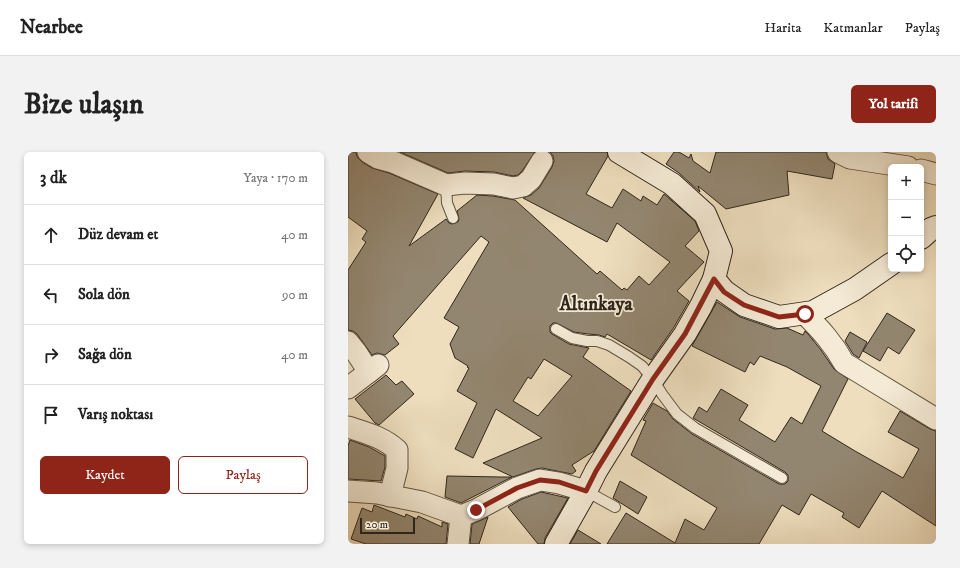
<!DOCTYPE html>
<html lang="tr">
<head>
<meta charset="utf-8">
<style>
	body { margin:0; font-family:"IM FELL DW Pica",serif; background:#f2f2f2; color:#222 }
	.controls { position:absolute; right:12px; top:12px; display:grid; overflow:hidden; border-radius:6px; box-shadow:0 2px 6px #0003 }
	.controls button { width:36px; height:36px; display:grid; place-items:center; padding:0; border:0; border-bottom:1px solid #e0e0e0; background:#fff; color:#222; font:20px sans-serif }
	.scale { position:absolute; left:12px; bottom:10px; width:55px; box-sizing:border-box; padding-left:4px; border:2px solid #30271c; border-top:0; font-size:11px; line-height:14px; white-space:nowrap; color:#30271c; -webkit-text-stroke:3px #f4ead5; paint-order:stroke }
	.stop { position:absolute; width:12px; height:12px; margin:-9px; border:3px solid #8f2418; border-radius:50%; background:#fff }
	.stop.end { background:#8f2418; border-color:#fff; box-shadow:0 1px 4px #0008 }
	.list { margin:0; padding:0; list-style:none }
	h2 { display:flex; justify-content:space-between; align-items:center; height:52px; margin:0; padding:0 16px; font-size:17px }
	h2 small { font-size:13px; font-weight:400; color:#767676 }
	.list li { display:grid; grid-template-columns:26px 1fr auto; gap:12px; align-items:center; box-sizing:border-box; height:60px; padding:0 16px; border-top:1px solid #e0e0e0 }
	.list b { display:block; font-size:15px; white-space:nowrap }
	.list em { font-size:13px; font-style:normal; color:#767676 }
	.actions { display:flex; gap:8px; padding:12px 16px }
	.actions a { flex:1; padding:9px 0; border:1px solid #8f2418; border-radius:6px; text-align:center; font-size:14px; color:#8f2418 }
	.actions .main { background:#8f2418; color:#fff }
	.icon { flex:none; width:22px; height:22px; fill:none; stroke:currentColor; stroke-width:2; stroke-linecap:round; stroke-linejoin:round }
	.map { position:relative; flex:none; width:588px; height:392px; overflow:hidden; border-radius:6px }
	header { display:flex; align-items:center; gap:24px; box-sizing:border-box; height:56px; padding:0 20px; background:#fff; border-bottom:1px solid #e0e0e0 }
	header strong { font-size:19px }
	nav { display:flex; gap:22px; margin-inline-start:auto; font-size:14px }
	.intro { display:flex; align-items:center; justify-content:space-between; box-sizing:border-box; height:96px; padding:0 24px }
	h1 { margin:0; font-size:28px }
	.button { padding:10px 18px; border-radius:6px; background:#8f2418; color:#fff; font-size:14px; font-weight:700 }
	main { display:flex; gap:24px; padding:0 24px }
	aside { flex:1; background:#fff; border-radius:6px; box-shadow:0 2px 6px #0003 }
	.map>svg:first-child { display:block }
	.building { fill:#938670; stroke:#30271c; fill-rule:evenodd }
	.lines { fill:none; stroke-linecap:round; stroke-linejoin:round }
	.lane-casing { stroke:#605544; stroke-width:12 }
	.street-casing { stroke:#605544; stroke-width:23 }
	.secondary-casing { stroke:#30271c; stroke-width:24 }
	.lane { stroke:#f4ead5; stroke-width:10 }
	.street { stroke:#f4ead5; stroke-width:21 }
	.secondary { stroke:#f4ead5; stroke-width:22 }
	.route { stroke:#8f2418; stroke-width:5 }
	.labels { text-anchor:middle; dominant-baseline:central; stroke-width:3.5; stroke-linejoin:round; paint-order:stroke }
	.quarter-label { font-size:19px; font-weight:bold; fill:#30271c; stroke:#f4ead5 }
</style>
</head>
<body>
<header>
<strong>Nearbee</strong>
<nav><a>Harita</a><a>Katmanlar</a><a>Paylaş</a></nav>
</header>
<div class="intro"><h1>Bize ulaşın</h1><a class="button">Yol tarifi</a></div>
<main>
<aside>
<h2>3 dk<small>Yaya · 170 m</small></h2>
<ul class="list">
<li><svg class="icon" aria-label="ahead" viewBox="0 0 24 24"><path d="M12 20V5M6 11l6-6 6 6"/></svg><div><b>Düz devam et</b></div><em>40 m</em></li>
<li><svg class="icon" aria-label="left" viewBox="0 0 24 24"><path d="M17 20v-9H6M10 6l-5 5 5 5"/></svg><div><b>Sola dön</b></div><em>90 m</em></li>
<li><svg class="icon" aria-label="right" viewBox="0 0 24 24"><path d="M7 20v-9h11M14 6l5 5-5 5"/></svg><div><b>Sağa dön</b></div><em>40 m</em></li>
<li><svg class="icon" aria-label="arrive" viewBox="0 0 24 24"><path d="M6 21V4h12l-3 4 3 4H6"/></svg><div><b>Varış noktası</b></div></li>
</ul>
<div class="actions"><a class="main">Kaydet</a><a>Paylaş</a></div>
</aside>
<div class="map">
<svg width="588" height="392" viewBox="0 0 588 392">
	<rect width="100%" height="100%" fill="#eedebe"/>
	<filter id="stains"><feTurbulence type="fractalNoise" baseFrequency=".005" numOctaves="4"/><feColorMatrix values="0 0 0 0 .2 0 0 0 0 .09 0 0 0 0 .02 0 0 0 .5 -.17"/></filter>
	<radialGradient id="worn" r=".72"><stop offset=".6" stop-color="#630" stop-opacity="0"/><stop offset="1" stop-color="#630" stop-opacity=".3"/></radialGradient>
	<g class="building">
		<path d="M0 0H8L9 5 14 10 24 16 41 21 90 42 61 94 98 67 101 71 104 72 110 70 111 67 109 59 129 43 145 44 167 48 249 122 252 119 274 138 276 136 279 138 291 124 301 133 322 110 269 71 259 90 175 46 183 43 191 36 204 15 206 9 205 4 202 0H259L260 4 238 42 264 56 275 37 293 49 295 44 309 53 316 42 347 69 351 79 337 94 356 110 329 139 341 149 326 175 303 208 259 182 257 185 251 183 240 182 226 180 208 171H205L202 174V180L204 182 221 192 241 196 235 205 283 239 246 299 224 313 228 319 224 322 194 316 188 317 165 325 135 311 194 286 148 257 125 306 107 297 129 251 109 239 121 216 119 215 120 214 107 206 102 192 111 175 96 166 141 90 133 84 45 184 51 192 37 203 29 201 24 203 9 182 5 179 0 178V118L18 90 14 87 19 79 0 65ZM196 207 224 224 190 264 165 249 180 225 183 227Z"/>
		<polygon points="52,0 187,0 174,19 170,23 165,24 146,20 117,19 100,21"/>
		<polygon points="326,0 331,0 341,6 343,2 345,9 362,21 368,0 478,0 480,7 487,12 484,27 439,19 441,43 378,57 350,34 352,40 331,21 318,12"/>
		<polygon points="369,150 392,165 427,177 439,176 455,183 457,179 460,182 473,198 486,217 500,227 474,279 507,299 555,326 571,297 540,280 552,259 582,277 588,279 588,374 534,339 511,376 494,365 496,361 463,342 451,363 434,353 411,392 259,392 278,361 327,391 337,367 356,378 369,356 283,303 298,269 295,268 305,251 319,259 325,267 344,282 431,332 437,332 440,329 440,323 437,320 345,266 351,255 359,260 373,237 400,253 391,268 427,290 443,265 454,272 473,234 439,215 412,204 406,213 402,210 397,220 344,194"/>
		<polygon points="539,161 567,178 551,202 540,195 532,209 515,199"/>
		<polygon points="502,180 519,190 511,206 505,202 497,189"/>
		<polygon points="38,223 48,233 54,229 66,242 31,273 27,271 7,247"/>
		<polygon points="2,288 21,295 37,304 37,315 33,329 0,327 0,294"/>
		<polygon points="99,324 153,325 164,325 113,351 97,345"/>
		<polygon points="272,329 299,345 290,362 265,346"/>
		<polygon points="193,340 220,346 197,386 196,392 190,392 160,355 174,347"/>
		<polygon points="26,353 57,365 58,362 69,367 70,364 94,375 94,370 100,372 98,392 18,392 3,387 14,356 24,360"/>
		<polygon points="140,365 131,392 122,392 124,372"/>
		<polygon points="230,378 253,392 222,392"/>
	</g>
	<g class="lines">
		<defs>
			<g id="lane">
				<polyline points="98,33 99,51 105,66"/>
				<polyline points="208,177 224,186 239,189 249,189 261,193 281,205 294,214 305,227 314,242 329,262 347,276 434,326"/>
				<polyline points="238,339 267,355"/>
			</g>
			<g id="street">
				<polyline points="20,0 30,6 45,10 98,33 117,31 146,32 165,36 175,34 183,27 194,9"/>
				<polyline points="490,0 502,6 560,15"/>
				<polyline points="573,18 588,22"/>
				<path d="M457 162C473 178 485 191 496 211L588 267"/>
				<polyline points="0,190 8,200 21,220"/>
				<polyline points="0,236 30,213"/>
				<path d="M0 275C18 281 35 285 49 298V316L42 344"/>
				<polyline points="0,339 29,341 74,350 113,364 128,358 169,336 192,328 211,331 238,339"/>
				<polyline points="110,392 113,364"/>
			</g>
			<g id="secondary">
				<polyline points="573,86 583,77 588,75"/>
				<polyline points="366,127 376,139 396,153 431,165 465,160 507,137 543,112"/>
				<polyline points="208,392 238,339 248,319 305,227 337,182 353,154 366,127 373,99 357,62 324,32 271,0"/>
			</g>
		</defs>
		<use href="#lane" class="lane-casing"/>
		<use href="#street" class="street-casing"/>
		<use href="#secondary" class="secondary-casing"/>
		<use href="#lane" class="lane"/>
		<use href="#street" class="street"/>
		<use href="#secondary" class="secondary"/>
	</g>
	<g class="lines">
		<polyline class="route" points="128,358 169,336 192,328 211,330 238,339 248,319 305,227 337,182 366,127 376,140 396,153 431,165 457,162"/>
	</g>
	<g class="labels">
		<g class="quarter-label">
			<text x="248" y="152">Altınkaya</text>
		</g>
	</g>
	<rect width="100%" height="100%" filter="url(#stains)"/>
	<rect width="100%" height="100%" fill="url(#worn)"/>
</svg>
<div class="controls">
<button>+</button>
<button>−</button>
<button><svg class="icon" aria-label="locate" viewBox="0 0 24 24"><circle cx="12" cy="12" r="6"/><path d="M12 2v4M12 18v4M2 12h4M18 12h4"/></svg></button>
</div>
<div class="scale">20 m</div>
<div class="stop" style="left:457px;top:162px"></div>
<div class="stop end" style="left:128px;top:358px"></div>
</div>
</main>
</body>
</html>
